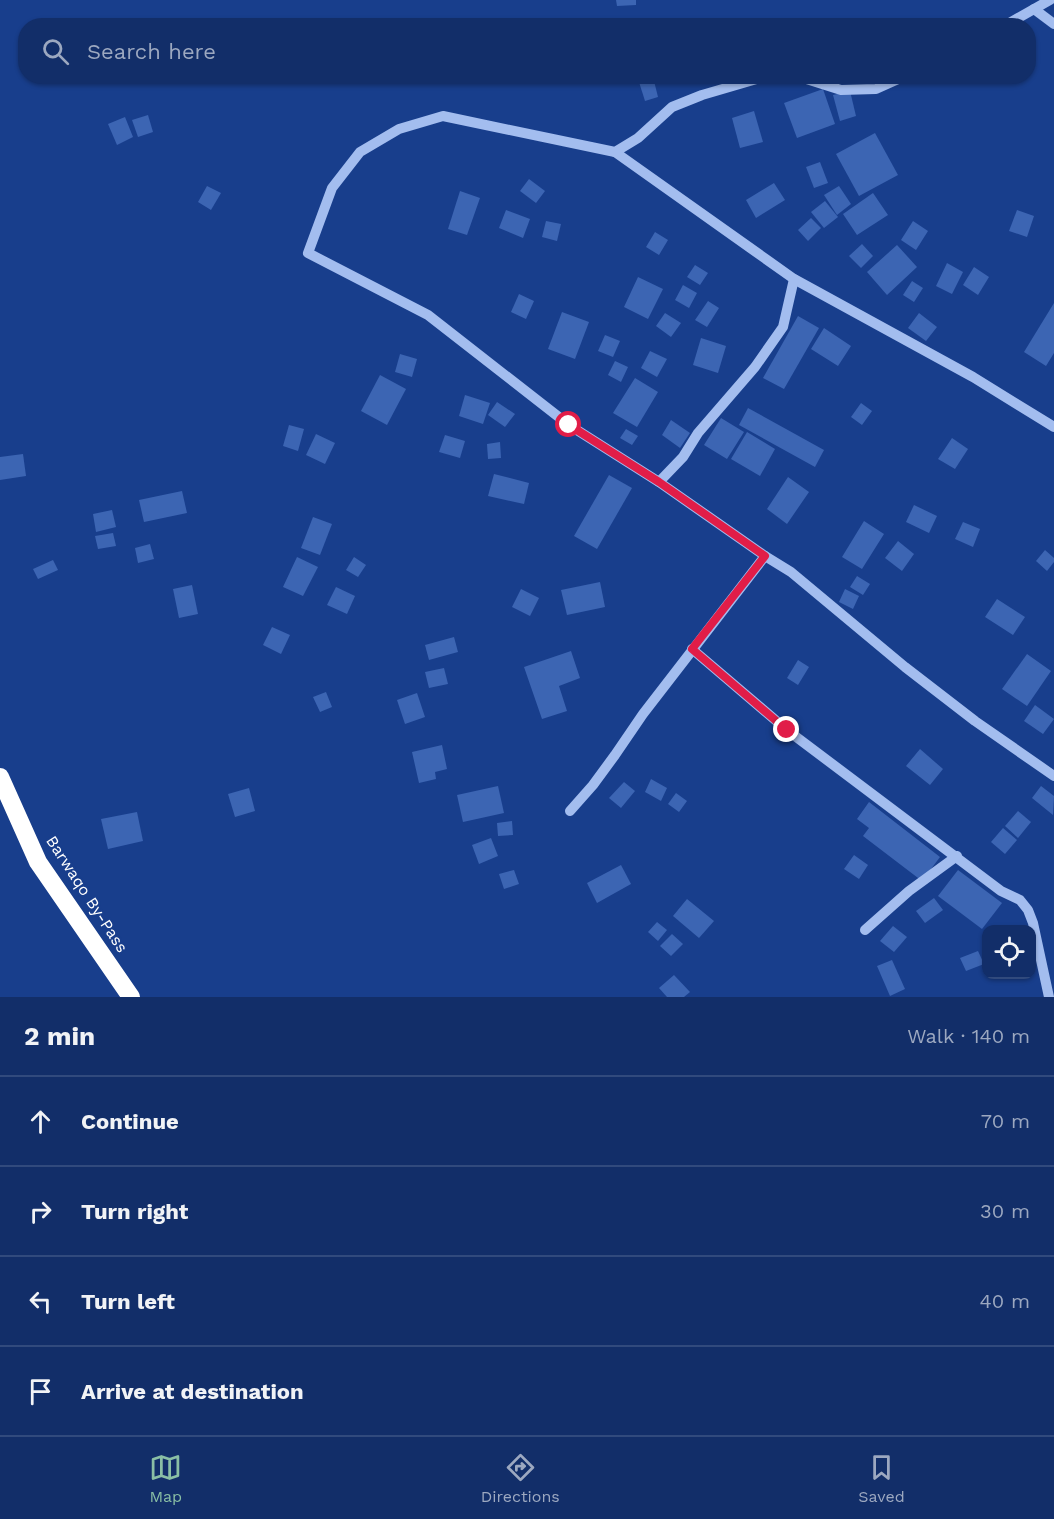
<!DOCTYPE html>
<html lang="en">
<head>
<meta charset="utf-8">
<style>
	body { margin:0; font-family:"Work Sans",sans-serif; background:#1f3a71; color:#f1f3f6 }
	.controls { position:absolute; right:18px; bottom:18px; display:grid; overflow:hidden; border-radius:12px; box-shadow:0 2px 4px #0004 }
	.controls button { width:54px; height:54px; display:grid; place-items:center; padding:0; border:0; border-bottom:2px solid #314a7d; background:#122e69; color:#f1f3f6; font:30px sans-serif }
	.stop { position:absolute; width:18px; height:18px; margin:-14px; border:4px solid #e11d48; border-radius:50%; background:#fff }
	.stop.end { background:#e11d48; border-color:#fff; box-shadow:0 2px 6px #0008 }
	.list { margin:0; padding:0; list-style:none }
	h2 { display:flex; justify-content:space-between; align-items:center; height:78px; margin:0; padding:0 24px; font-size:26px }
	h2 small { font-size:20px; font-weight:400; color:#9ca8c0 }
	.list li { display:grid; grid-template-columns:39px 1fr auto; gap:18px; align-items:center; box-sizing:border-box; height:90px; padding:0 24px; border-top:2px solid #314a7d }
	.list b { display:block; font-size:22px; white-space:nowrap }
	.list em { font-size:20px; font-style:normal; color:#9ca8c0 }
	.icon { flex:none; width:33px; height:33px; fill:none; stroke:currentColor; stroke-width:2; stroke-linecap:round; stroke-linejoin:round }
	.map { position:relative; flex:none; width:1054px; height:997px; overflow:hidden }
	.search { position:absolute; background:#122e69; box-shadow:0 2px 4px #0004; left:18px; right:18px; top:18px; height:66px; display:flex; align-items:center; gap:15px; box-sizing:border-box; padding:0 21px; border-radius:24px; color:#9ca8c0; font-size:22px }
	.sheet { height:438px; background:#122e69 }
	nav { display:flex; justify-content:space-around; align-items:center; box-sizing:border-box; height:84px; border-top:2px solid #314a7d; background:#122e69; font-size:16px; color:#9ca8c0 }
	nav a { display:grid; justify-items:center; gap:3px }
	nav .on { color:#8abfa5 }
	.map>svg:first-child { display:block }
	.building { fill:#3c65b3 }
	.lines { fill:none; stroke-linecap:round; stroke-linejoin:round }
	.minor { stroke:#a3bdef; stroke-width:10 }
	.highway { stroke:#fff; stroke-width:18 }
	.route { stroke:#e11d48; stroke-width:8 }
	.labels { text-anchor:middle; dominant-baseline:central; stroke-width:4.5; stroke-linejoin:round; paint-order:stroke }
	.street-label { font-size:16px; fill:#fff; stroke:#183e8c }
</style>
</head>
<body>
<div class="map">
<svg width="1054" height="997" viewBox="0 0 1054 997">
	<rect width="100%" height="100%" fill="#183e8c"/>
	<g class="building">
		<polygon points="616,0 636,0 636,5 617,6"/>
		<polygon points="653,77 658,97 645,101 639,82"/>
		<polygon points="823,89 835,124 797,138 784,103"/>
		<polygon points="850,91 856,116 840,121 833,95"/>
		<polygon points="754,111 763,142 740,148 732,118"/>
		<polygon points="148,115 153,132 138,137 132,120"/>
		<polygon points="125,117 133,137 117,145 108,124"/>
		<polygon points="875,133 898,175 859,196 836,154"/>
		<polygon points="820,162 828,183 814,188 806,167"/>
		<polygon points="529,179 545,191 536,203 520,191"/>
		<polygon points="774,183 785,200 756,218 746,200"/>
		<polygon points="207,186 221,193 211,210 198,202"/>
		<polygon points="839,186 851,204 837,215 824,195"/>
		<polygon points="460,191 480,198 467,235 448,229"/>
		<polygon points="873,193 888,215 857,235 843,214"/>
		<polygon points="825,201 838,217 824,228 811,212"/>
		<polygon points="506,210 530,219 523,238 499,228"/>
		<polygon points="1017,210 1034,216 1027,237 1009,231"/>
		<polygon points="811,218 821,228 808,241 798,230"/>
		<polygon points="546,221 561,224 557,241 542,237"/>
		<polygon points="913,221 928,231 916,250 901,240"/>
		<polygon points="655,232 668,240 659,255 646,247"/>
		<polygon points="862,244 873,256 861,268 849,256"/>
		<polygon points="897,245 917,267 887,295 867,272"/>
		<polygon points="947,263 963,272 952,294 936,286"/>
		<polygon points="695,265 708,273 700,285 687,277"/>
		<polygon points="974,267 989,277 978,295 963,285"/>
		<polygon points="638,277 663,289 648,319 624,307"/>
		<polygon points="912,281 923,288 914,302 903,295"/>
		<polygon points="683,285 697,293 689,308 675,300"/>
		<polygon points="519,294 534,301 526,319 511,312"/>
		<polygon points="708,301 719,308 707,327 695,320"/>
		<polygon points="1054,303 1054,353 1046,366 1024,352"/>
		<polygon points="562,312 589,322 575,359 548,349"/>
		<polygon points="665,313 681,323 671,337 656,326"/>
		<polygon points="919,313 937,327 926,341 908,328"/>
		<polygon points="798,316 819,328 784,389 763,378"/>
		<polygon points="824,328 851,346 838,366 811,349"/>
		<polygon points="605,335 620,341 613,357 598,351"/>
		<polygon points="701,338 726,346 718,373 693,365"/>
		<polygon points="650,351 667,359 657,377 641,368"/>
		<polygon points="400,354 417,359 412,377 395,372"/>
		<polygon points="615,361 628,367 621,382 608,375"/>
		<polygon points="380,375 406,389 387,425 361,411"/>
		<polygon points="635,378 658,392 637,427 613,413"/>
		<polygon points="465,395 490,403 483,424 459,416"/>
		<polygon points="497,402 515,414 505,427 488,415"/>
		<polygon points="861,403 872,411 862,425 851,417"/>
		<polygon points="748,408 824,450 815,467 739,425"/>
		<polygon points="721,418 744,432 727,459 704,445"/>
		<polygon points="671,420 690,433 680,448 662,435"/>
		<polygon points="289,425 304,429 298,451 283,446"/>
		<polygon points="626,429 638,436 632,445 620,438"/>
		<polygon points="747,432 775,449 760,476 731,459"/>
		<polygon points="316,434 335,443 325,464 306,455"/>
		<polygon points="445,435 465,441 460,458 439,452"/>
		<polygon points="952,438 968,449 955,469 938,459"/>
		<polygon points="500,442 501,458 488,459 487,444"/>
		<polygon points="23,454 26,476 0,480 0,457"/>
		<polygon points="494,474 529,483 524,504 488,496"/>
		<polygon points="609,475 632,488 597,549 574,536"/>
		<polygon points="788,477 809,492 787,524 767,509"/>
		<polygon points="182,491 187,513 144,522 139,500"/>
		<polygon points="914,505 937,516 929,533 906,522"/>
		<polygon points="112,510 116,527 96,532 93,514"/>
		<polygon points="313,517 332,524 320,555 301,548"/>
		<polygon points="864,521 884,534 862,569 842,557"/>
		<polygon points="963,522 980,529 973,547 955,539"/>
		<polygon points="113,533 116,546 98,549 95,536"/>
		<polygon points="898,541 914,554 902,571 885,558"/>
		<polygon points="150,544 154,559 138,563 135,548"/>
		<polygon points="1045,550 1054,558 1054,562 1047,571 1036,561"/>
		<polygon points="297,557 318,567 303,596 283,587"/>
		<polygon points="354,557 366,565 358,577 346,570"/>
		<polygon points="53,560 58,570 38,579 33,569"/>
		<polygon points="857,576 870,584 863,595 850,587"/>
		<polygon points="600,582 605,607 567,615 561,590"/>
		<polygon points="192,585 198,614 179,618 173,589"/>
		<polygon points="336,587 355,596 347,614 327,605"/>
		<polygon points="521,589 539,598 530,616 512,607"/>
		<polygon points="845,589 859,596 853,609 839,602"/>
		<polygon points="997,599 1025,617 1013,635 985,617"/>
		<polygon points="272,627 290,635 281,654 263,645"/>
		<polygon points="454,637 458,652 429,660 425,645"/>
		<polygon points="571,651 580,678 559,686 567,711 542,719 524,667"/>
		<polygon points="1027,654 1051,671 1027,706 1002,689"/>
		<polygon points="798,660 809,667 798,685 787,678"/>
		<polygon points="444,668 448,684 429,688 425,672"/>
		<polygon points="326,692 332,707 320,712 313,697"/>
		<polygon points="417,693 425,717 405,724 397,700"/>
		<polygon points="1035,705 1054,719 1043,734 1024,721"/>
		<polygon points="442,745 447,769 435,772 436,779 419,783 412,752"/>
		<polygon points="920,749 943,769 930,785 906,766"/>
		<polygon points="651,779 667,788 661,801 645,792"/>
		<polygon points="624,782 635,791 621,808 609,798"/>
		<polygon points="498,786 504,813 463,822 457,795"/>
		<polygon points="1041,786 1054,796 1053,815 1032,798"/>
		<polygon points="249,788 255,811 235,817 228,794"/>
		<polygon points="676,793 687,801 679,812 668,804"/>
		<polygon points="869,802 940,857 922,881 863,836 869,828 857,819"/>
		<polygon points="1018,811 1031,822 1018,838 1005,826"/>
		<polygon points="137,812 143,841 108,849 101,819"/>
		<polygon points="512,821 513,835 498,836 497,823"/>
		<polygon points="1003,828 1017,840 1005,854 991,842"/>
		<polygon points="491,838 498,856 479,864 472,845"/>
		<polygon points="854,855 868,865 859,879 844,869"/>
		<polygon points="621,865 631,884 597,903 587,883"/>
		<polygon points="514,870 519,884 504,889 499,874"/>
		<polygon points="958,870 1002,903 982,929 938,896"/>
		<polygon points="934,898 943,910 925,923 916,911"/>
		<polygon points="687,899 714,921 699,938 673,916"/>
		<polygon points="657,922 667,930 658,941 648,932"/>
		<polygon points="893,926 907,937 894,952 880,941"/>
		<polygon points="672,934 683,944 671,956 660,946"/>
		<polygon points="978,951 984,964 966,971 960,958"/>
		<polygon points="892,960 905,989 890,996 877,966"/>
		<polygon points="674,975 690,992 684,997 667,997 659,988"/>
	</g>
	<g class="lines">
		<g class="minor">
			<polyline points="1034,9 1054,24"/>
			<polyline points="1004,26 1050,0"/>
			<polyline points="767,76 702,95 672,107 638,138 615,152 443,116 399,129 360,152 332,188 308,253 428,315 569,425 659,482 765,556 791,572 905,667 975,721 1054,776"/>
			<polyline points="797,76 841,90 876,89 905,76"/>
			<polyline points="615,152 794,279 973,377 1054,427"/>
			<polyline points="659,482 683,457 698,433 755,367 783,327 794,279"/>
			<polyline points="692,649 787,730 1001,891 1020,900 1028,910 1033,923 1049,997"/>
			<polyline points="570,811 593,785 615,755 643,714 765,556"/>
			<polyline points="865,930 909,891 957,856"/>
		</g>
		<polyline class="highway" points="0,777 38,862 131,997"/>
	</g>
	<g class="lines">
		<polyline class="route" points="569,425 659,482 765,556 692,649 787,730"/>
	</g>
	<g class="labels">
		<g class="street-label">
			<text transform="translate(87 894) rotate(57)">Barwaqo By-Pass</text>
		</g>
	</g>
</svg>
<div class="controls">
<button><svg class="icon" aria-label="locate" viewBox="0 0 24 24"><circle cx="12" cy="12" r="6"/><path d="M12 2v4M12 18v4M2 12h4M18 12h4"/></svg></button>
</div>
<div class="stop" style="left:569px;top:425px"></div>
<div class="stop end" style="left:787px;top:730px"></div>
<div class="search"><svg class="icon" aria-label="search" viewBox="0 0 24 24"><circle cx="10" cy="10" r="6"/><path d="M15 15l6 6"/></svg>Search here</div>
</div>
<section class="sheet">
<h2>2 min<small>Walk · 140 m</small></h2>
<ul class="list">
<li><svg class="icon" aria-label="ahead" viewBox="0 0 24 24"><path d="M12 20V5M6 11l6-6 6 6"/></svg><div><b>Continue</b></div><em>70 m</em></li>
<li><svg class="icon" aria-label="right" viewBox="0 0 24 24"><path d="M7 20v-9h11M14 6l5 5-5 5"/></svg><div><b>Turn right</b></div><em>30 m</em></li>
<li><svg class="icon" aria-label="left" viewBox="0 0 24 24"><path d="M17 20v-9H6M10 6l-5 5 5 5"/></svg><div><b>Turn left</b></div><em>40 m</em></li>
<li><svg class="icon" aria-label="arrive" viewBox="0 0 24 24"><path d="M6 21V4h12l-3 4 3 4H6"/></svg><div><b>Arrive at destination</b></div></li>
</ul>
</section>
<nav>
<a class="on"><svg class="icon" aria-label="map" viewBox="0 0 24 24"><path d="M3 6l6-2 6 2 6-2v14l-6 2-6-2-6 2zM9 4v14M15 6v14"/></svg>Map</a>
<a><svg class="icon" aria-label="directions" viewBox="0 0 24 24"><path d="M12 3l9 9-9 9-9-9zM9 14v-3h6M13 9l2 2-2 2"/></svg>Directions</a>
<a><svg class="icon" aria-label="saved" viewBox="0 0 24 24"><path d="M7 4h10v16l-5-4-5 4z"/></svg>Saved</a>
</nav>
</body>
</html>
